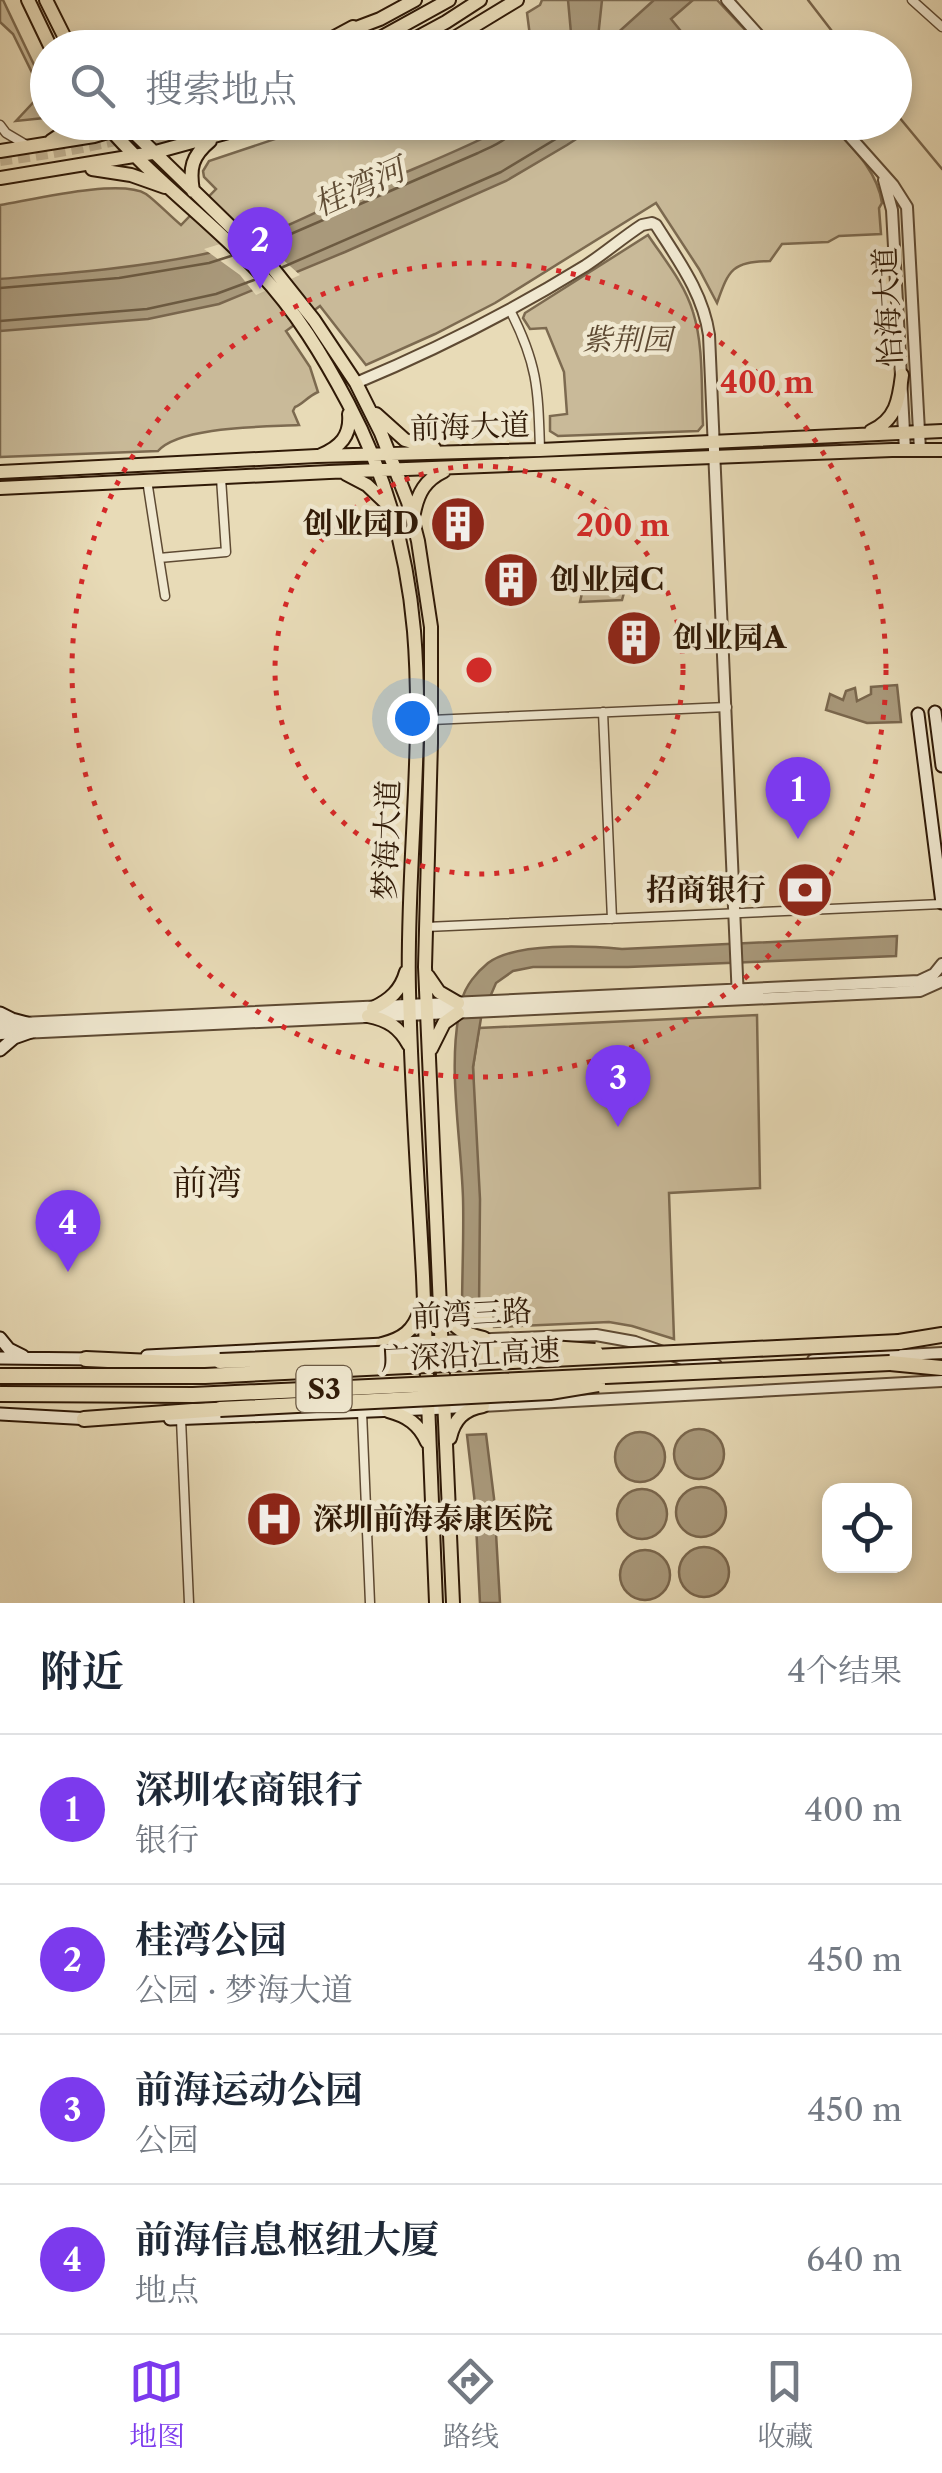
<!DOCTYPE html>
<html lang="zh">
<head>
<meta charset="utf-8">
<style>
	body { margin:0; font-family:"Libre Caslon Text","Noto Serif SC",serif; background:#f6f6f7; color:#1f2937 }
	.controls { position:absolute; right:30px; bottom:30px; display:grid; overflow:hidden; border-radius:20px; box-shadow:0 5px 15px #0003 }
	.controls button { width:90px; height:90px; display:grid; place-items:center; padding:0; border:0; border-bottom:2px solid #e0e1e3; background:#fff; color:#1f2937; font:50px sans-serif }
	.you { position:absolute; left:412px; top:718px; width:35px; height:35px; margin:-25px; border:8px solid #fff; border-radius:50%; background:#1a73e8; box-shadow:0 0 0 15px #1a73e833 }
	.badge { display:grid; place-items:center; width:65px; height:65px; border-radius:50%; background:#7c3aed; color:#fff; font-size:32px; font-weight:700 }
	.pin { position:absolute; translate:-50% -82px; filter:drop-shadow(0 2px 5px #0008) }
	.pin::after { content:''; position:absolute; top:52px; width:35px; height:30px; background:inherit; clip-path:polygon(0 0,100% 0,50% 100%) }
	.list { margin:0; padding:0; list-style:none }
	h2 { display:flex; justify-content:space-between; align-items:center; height:130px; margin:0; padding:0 40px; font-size:42px }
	h2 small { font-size:32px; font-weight:400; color:#747a83 }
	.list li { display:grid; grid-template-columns:65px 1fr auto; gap:30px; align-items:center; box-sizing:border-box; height:150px; padding:0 40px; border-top:2px solid #e0e1e3 }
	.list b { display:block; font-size:38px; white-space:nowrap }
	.list p { margin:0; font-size:32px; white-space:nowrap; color:#747a83 }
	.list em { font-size:32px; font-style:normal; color:#747a83 }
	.icon { flex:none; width:55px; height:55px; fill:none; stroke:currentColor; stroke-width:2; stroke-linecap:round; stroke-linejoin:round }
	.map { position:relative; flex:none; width:942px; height:1603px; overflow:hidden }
	.search { position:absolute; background:#fff; box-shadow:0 5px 15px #0003; left:30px; right:30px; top:30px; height:110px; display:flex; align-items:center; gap:25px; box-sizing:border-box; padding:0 35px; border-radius:55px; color:#747a83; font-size:38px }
	.sheet { height:730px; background:#fff }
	nav { display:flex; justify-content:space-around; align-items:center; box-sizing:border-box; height:140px; border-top:2px solid #e0e1e3; background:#fff; font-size:28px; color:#747a83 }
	nav a { display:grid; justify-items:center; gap:5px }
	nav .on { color:#7c3aed }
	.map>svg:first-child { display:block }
	.green { fill:#c9ba99; stroke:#7c6a50; stroke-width:2.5 }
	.water { fill:#a9997b; stroke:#79664d; stroke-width:2.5 }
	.pier { fill:#e8dbb7 }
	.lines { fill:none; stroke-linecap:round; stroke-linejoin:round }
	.shore { stroke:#6c5a41; stroke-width:2.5 }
	.stream { stroke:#79664d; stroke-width:2.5 }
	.trunk-tunnel { stroke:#c3b494; stroke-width:12; stroke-dasharray:12 6; stroke-linecap:butt }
	.minor-casing { stroke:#5e4a33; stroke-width:11 }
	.tertiary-casing { stroke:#5e4a33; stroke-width:14 }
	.secondary-casing { stroke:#301a07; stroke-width:15 }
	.primary-casing { stroke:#301a07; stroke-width:16 }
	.trunk-casing { stroke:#301a07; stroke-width:16 }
	.motorway-casing { stroke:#301a07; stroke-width:18 }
	.minor { stroke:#f0e8d0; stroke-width:8 }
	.tertiary { stroke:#f0e8d0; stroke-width:10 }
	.secondary { stroke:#f0e8d0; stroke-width:11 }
	.primary { stroke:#e8dbb7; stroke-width:12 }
	.trunk { stroke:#e8dbb7; stroke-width:12 }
	.motorway { stroke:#e8dbb7; stroke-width:14 }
	.motorway-bridge-casing { stroke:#301a07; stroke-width:18; stroke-linecap:butt }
	.motorway-bridge { stroke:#e8dbb7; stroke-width:14 }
	.ring { fill:none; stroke:#d62828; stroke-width:5; stroke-dasharray:5 10 }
	.labels { text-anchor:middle; stroke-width:9; stroke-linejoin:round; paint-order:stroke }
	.shield { fill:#f0e8d0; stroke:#6a5843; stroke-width:2.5 }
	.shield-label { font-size:28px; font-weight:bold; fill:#301a07 }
	.street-label { font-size:30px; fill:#301a07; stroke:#f0e8d0 }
	.park-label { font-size:30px; font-style:italic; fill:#5e4a33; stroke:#f0e8d0 }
	.poi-label { font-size:30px; font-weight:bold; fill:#301a07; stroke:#f0e8d0; text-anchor:start }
	.water-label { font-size:32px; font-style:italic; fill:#604d35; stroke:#f0e8d0 }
	.quarter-label { font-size:35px; fill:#301a07; stroke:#f0e8d0 }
	.centre { fill:#d62828; stroke:#f0e8d0; stroke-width:5 }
	.ring-label { font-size:30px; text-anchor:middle; font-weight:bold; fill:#d62828; stroke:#f0e8d0; stroke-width:9; stroke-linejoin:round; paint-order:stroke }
</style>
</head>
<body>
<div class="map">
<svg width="942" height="1603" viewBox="0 0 942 1603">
	<rect width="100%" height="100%" fill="#e8dbb7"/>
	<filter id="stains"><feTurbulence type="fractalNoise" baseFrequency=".002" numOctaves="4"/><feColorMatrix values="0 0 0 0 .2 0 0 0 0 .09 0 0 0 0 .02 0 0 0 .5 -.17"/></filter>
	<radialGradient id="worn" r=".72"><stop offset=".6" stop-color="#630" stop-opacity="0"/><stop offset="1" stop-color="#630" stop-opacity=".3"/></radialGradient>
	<path class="green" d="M0,0h3l44,92v23l-3,3 -28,3 26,-28 -29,-59 -13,-12z
		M542,0h175l44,47 -249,1 18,-12 -3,-23 13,-8z
		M326,122l503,1c22,24 48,46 53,80l-3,5 2,26 -42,2 -11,6 -46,2 -12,17c-38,1 -41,8 -53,42l-18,-34 -43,-66 -161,100 -60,31 -69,31 -46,-59 -34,25 24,36 8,25c-11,5 -15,12 -23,15l-2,4 6,14c-33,2 -119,1 -141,26l-158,6v-252c31,-5 121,-27 146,-11 11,8 24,22 35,31l35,-36 -12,-12 -1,-6 6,-10z
		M197,123l8,8 -44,12 -7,-7 -2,-6 21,-7z
		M648,235c16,24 37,49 45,77 11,35 8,76 10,113l-5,6 -140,5 -8,-5v-15l17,-2 -3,-42 -18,-44 -16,1 -7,-11 2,-5z
		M588,566l41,8 -7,26 -42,2z
		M757,1015l3,173 -91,5 5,146 -42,-13 -23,-4 -115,5 -1,-14 -14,-1 -6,-245 6,-39z"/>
	<path class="water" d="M568,0h34l-5,47h-27l1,-14z
		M654,0h39l-22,19 22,27 -91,1z
		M513,123h88l-34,22 -61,36 -161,71 -126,52 -71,15 -148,12v-52c69,-6 137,-11 204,-25 58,-12 110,-42 163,-65 49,-22 99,-40 146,-66z
		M897,685l4,37 -34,1 -41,-13 4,-16 13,6 3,-9 9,-3 2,13 14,-7v-7z
		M897,936l-1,20 -268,11h-95l-20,4 -17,12 -15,35 -8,49 7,132 -1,113h-17c0,-38 2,-76 1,-114 -2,-63 -17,-137 -1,-198 3,-14 15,-28 26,-37 28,-21 100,-17 134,-14z
		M674 1454a25 25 0 1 1 50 0a25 25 0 1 1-50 0Z
		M615 1457a25 25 0 1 1 50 0a25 25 0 1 1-50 0Z
		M486,1434l8,64 6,105h-20l-5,-99 -8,-69z
		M676 1512a25 25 0 1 1 50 0a25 25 0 1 1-50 0Z
		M617 1514a25 25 0 1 1 50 0a25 25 0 1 1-50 0Z
		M679 1572a25 25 0 1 1 50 0a25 25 0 1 1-50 0Z
		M620 1575a25 25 0 1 1 50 0a25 25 0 1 1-50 0Z"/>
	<path class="pier" d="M259,232l11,16 30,27 -44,20 -16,-20 -36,-26z"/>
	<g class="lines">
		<path class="shore" d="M263,246l215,-93c14,-7 36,-14 37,-31
			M283,267l218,-95 83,-50
			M0,288l119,-10 90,-15 22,-7
			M0,321l147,-12 69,-15 38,-14"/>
		<path class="stream" d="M808,0l37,48
			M894,111l48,58"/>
		<path class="trunk-tunnel" d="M121,152l101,-30
			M0,160c61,-8 122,-19 181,-38"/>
		<g class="minor-casing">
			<path id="minor" d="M912,0l30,27
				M0,125l6,8 22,13
				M510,310c28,55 28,79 30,139
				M147,480l12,78 67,-6 -5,-74
				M159,558l6,38
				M603,712l9,207
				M431,720l296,-13
				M426,927l516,-23
				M362,1412l8,191
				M181,1419l8,184"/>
		</g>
		<g class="tertiary-casing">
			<path id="tertiary" d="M727,0l43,48
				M837,122l56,63 14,22 13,243
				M884,180l8,30 13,240
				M356,383c79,-33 156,-72 229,-117 20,-13 37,-28 57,-41l10,-2 4,2c22,35 47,68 53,110l29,664
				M0,1024l919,-43 15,-7 8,-10
				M0,1034l920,-43 22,-10
				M443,1341l153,-6 39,7 59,21 22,2
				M813,1360l129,-7
				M445,1408l497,-27"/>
		</g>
		<g class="secondary-casing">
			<path id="secondary" d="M935,712l7,54
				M918,714l24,189
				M0,1013l12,6 15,4
				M0,1050l14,-12 17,-6
				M0,1338l9,11 14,7
				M147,1356l296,-15
				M0,1358l94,1
				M0,1414l91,5
				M170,1419l275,-11"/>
		</g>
		<g class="primary-casing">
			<path id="primary" d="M28,0l23,48
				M46,0l24,48
				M314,48l39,-21
				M438,48l79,-48
				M104,122c46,55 106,98 155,150 37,39 64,84 89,131 37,70 59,149 66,228 10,119 -8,240 -5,359 2,95 9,191 14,286 5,109 9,218 13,327
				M123,122l148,144 43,54 42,63 25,50 27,69 10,39 13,86v116l-6,224 28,636
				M51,141l9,-6 11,-13
				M0,151l94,-15 48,-14
				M92,169l39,6 34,12
				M0,178l152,-25 113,-31
				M193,191c-4,-23 -1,-35 17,-50
				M376,414l29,26 29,8
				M871,431c25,-11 28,-31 31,-56
				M321,455c19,-8 30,-19 28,-41
				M0,472l317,-16 223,-6 402,-19
				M346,474l21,11 19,18
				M0,488l329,-16 563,-22h50
				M414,513c4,-20 11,-33 30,-42
				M428,976l11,16 19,11
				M373,1008c17,-8 28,-18 33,-36
				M368,1016c20,4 31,11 41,29
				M431,1049l13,-26 14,-10
				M444,1310c8,19 21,24 40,28
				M382,1344c20,-5 32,-13 38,-34
				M388,1411c19,5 31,13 39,31
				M450,1438c4,-18 14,-29 33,-32"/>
		</g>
		<g class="trunk-casing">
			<path id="trunk" d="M343,33l37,-14 35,-19
				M362,48l87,-48
				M398,48l48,-26 34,-22"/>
		</g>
		<g class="motorway-casing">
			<path id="motorway" d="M899,1342l43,-7
				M86,1359l88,4 46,-2
				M890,1363l52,5
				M84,1419l136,-10"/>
		</g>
		<use href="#minor" class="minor"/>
		<use href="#tertiary" class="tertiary"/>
		<use href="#secondary" class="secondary"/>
		<use href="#primary" class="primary"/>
		<use href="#trunk" class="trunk"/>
		<use href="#motorway" class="motorway"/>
		<g class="motorway-bridge-casing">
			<path id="motorway-bridge" d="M220,1361l315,-14 60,4
				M0,1376h205l694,-34
				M0,1394l193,1 697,-32
				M220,1409l330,-17 48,-8"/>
		</g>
		<use href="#motorway-bridge" class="motorway-bridge"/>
	</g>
	<g class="ring">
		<circle cx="479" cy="670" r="204"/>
		<circle cx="479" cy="670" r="407"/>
	</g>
	<defs>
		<g id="building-disc" transform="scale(2.875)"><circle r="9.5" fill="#8f2418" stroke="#f0e8d0"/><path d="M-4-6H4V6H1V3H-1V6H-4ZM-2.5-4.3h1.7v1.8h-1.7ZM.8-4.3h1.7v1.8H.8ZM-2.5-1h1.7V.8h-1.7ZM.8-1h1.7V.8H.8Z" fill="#fff"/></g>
		<g id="bank-disc" transform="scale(2.875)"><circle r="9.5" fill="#8f2418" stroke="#f0e8d0"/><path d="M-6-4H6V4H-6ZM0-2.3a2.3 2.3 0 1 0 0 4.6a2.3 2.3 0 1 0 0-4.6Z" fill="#fff"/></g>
		<g id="hospital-disc" transform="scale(2.875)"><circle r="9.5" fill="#8f2418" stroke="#f0e8d0"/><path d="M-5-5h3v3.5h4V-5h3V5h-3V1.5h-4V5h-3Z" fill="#fff"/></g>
	</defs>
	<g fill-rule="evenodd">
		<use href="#building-disc" x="458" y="524"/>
		<use href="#building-disc" x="511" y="580"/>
		<use href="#building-disc" x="634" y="638"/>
		<use href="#bank-disc" x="805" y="890"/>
		<use href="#hospital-disc" x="274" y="1519"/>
	</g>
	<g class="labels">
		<rect class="shield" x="296.5" y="1366" width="55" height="46" rx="8"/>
		<g class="shield-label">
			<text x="324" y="1399">S3</text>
		</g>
		<g class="street-label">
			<text transform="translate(888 307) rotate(-93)" y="10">怡海大道</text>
			<text transform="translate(470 427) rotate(-2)" y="10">前海大道</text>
			<text transform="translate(387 840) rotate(-88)" y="10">梦海大道</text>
			<text transform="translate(472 1314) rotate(-3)" y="10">前湾三路</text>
			<text transform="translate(470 1355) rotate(-3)" y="10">广深沿江高速</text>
		</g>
		<g class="park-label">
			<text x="627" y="350">紫荆园</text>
		</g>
		<g class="poi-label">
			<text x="419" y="534" text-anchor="end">创业园D</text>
			<text x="550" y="590">创业园C</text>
			<text x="673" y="648">创业园A</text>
			<text x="766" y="900" text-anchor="end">招商银行</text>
			<text x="313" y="1529">深圳前海泰康医院</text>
		</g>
		<g class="water-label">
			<text transform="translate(359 187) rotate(-24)" y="11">桂湾河</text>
		</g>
		<g class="quarter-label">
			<text x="207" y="1195">前湾</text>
		</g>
	</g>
	<circle cx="479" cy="670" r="15" class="centre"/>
	<g class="ring-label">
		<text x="767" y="393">400 m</text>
		<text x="623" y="536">200 m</text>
	</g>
	<rect width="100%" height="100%" filter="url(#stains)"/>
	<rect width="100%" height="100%" fill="url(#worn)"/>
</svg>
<div class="controls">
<button><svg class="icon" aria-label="locate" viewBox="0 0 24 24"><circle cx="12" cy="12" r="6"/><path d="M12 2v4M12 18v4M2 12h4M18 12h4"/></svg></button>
</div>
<div class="you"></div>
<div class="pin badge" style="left:798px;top:839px">1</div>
<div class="pin badge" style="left:260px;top:289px">2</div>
<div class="pin badge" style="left:618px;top:1127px">3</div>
<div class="pin badge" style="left:68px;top:1272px">4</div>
<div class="search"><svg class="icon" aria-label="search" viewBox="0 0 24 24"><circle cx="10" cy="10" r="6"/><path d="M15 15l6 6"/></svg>搜索地点</div>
</div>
<section class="sheet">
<h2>附近<small>4个结果</small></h2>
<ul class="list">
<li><span class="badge">1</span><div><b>深圳农商银行</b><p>银行</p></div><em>400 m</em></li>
<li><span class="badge">2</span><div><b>桂湾公园</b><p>公园 · 梦海大道</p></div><em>450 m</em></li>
<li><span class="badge">3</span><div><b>前海运动公园</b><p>公园</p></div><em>450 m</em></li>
<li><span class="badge">4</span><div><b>前海信息枢纽大厦</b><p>地点</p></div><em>640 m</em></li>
</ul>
</section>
<nav>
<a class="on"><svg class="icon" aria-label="map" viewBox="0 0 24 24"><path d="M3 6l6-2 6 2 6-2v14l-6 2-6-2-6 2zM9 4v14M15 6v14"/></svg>地图</a>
<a><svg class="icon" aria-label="directions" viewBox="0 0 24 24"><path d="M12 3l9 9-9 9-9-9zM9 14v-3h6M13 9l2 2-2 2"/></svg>路线</a>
<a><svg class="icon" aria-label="saved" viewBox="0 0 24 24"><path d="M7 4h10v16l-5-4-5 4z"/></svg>收藏</a>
</nav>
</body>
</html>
